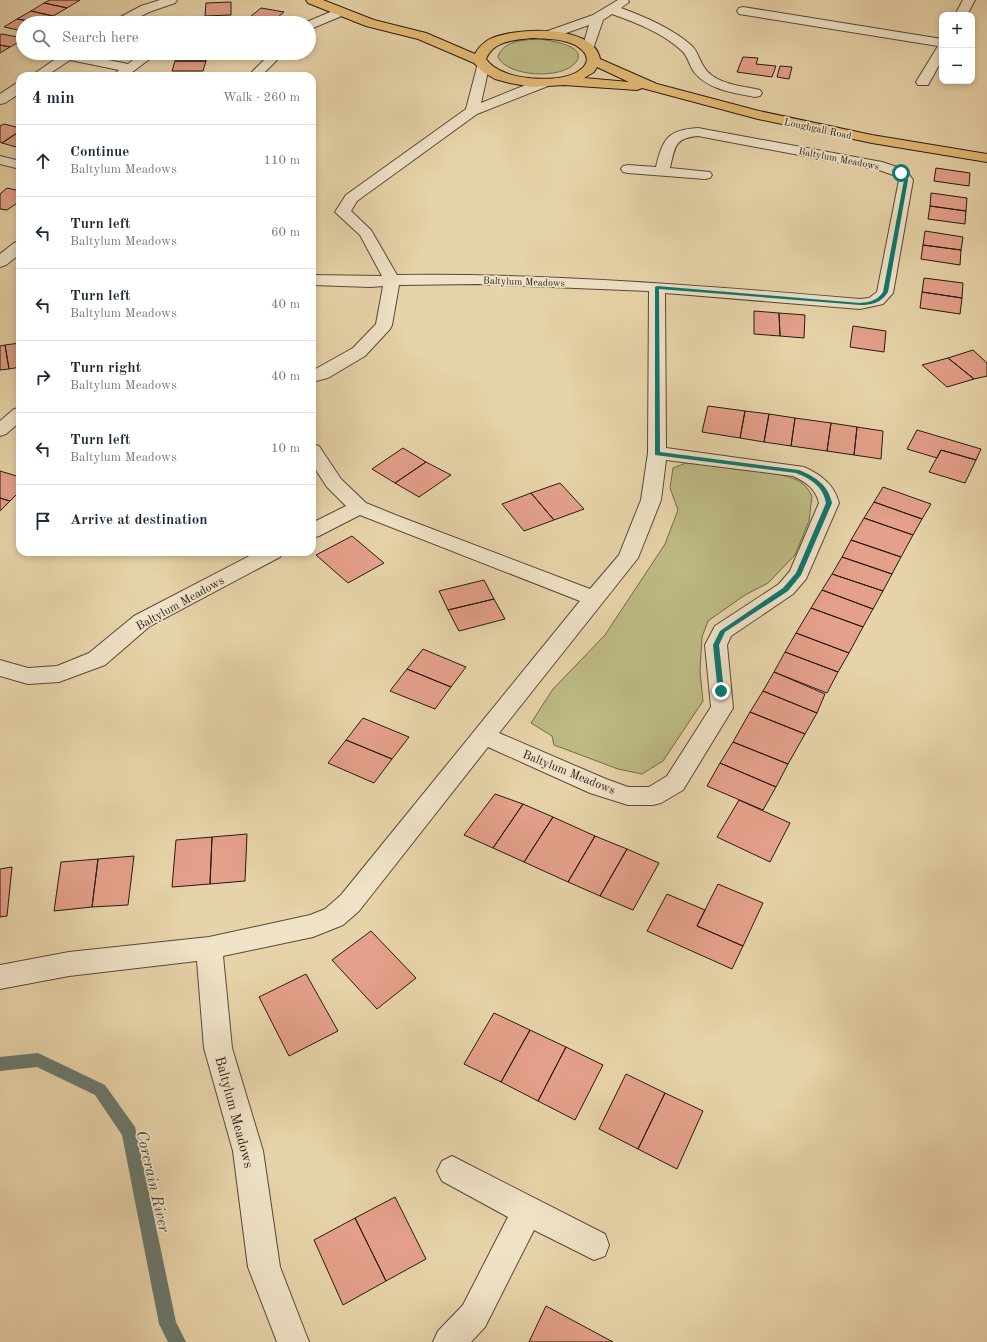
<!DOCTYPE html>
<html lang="en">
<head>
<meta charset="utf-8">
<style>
	body { margin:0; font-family:"Old Standard TT",serif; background:#f2f2f3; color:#1f2937 }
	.controls { position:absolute; right:12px; top:12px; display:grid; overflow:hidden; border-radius:8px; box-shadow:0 2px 6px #0003 }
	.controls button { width:36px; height:36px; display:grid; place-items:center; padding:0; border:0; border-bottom:1px solid #e0e1e3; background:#fff; color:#1f2937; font:20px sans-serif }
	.stop { position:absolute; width:12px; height:12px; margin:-9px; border:3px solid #0f766e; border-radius:50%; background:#fff }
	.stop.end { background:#0f766e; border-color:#fff; box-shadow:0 1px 4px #0008 }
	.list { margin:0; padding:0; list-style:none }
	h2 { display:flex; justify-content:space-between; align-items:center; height:52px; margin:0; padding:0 16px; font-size:17px }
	h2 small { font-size:13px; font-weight:400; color:#747a83 }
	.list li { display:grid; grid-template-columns:26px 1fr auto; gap:12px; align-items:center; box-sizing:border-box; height:72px; padding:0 16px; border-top:1px solid #e0e1e3 }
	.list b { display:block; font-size:15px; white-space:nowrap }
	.list p { margin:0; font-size:13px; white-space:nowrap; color:#747a83 }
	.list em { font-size:13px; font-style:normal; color:#747a83 }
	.icon { flex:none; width:22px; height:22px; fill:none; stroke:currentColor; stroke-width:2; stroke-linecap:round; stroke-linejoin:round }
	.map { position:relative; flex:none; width:987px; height:1342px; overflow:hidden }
	.search { position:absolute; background:#fff; box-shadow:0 2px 6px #0003; left:16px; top:16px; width:300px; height:44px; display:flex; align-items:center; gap:10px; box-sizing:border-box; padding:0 14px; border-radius:22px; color:#747a83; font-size:15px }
	.panel { position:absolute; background:#fff; box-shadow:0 2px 6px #0003; left:16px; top:72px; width:300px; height:484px; border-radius:12px }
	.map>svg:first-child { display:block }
	.green { fill:#bdba83; stroke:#726a4a }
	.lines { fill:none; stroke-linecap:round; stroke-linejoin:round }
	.stream { fill:#6b786d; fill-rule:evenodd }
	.building { fill:#e4a08a; stroke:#281912 }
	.minor-casing { stroke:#584838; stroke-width:2 }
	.major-casing { stroke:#281912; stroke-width:2 }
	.minor { fill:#efe2c7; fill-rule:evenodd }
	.major { fill:#e4ba74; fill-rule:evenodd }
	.route { fill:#0f766e }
	.labels { text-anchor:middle; stroke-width:3.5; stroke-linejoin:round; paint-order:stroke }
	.far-street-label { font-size:10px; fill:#281912; stroke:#efe2c7 }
	.street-label { font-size:12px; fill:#281912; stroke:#efe2c7 }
	.near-street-label { font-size:14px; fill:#281912; stroke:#efe2c7 }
	.near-water-label { font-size:16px; font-style:italic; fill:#494840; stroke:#efe2c7 }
</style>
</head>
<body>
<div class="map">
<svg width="987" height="1342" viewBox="0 0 987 1342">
	<rect width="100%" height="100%" fill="#e7d3a9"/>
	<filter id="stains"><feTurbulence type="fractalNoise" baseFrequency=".005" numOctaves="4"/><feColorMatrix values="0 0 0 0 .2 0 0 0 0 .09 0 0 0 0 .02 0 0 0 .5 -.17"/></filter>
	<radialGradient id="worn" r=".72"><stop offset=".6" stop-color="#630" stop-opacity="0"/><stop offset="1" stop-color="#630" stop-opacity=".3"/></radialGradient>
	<path class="green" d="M538,39c8,1 51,6 38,23 -13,18 -69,15 -78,-5 4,-16 26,-17 40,-18z
		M686,463c22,2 103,7 117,21 4,3 7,8 9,12l-3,25 -14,34 -27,28 -23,12 -37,26 -6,16 -2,34 3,30 -40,60 -21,13 -24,-5 -64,-24 -2,-9 -21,-13 22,-34 52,-54 60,-91 13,-34 -8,-22 3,-20z"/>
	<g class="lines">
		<path class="stream" d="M38,1053l67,32 30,42 41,195 10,20h-18l-9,-18 -37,-189 -27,-40 -58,-28 -37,4v-14z"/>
	</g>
	<path class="building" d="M50,0h30l-13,8 -23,-5z
		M231,2v13l-26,1 1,-13z
		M44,3l23,5 -14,8 -22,-5z
		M261,8l23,4 -13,11 -26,-2z
		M31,11l22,5 -12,7 -24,-4z
		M17,19l21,4h-15v8l-19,-4z
		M2,34l21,4v2l-13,7 -10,-2v-10z
		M0,45l10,2 -10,6z
		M178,53h31l-3,8h-31z
		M743,57l15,1 -2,6 20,2 -4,11 -35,-5z
		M175,61h31l-3,10h-31z
		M780,66l12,1 -3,12 -12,-2z
		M4,124l16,4v3l-18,12 -2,-1v-16z
		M20,131v17l-18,-5z
		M936,168l34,5 -1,13 -35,-5z
		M7,188l13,3v10l-13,9 -7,-1v-15z
		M931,193l36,5 -1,13 -36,-5z
		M930,206l36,5 -1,13 -37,-5z
		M925,231l38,6 -2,13 -38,-5z
		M923,245l38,5 -1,15 -39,-6z
		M924,278l39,5 -1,15 -40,-6z
		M922,292l40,6 -2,16 -40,-6z
		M754,311l25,2 1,23 -26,-2z
		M779,313l26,2 -1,23 -24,-2z
		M853,326l33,5 -2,21 -34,-5z
		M20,343v24l-11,2 -4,-24z
		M5,345l4,24 -9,1v-24z
		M973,350l14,13v13l-13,3 -26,-21z
		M948,358l26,21 -27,8 -25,-22z
		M708,406l37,5 -5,27 -38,-6z
		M745,411l24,3 -5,28 -24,-4z
		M769,414l26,4 -4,28 -27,-4z
		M795,418l36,5 -4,28 -36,-5z
		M831,423l26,4 -3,28 -27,-4z
		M857,427l26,4 -2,28 -27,-4z
		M917,430l64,19 -5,11 -35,-10 -4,8 -30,-9z
		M403,448l23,14 -31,21 -23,-14z
		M941,450l35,10 -11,23 -36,-11z
		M426,462l25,13 -32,22 -24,-14z
		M0,471l20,6v14l-10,10 -10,-3z
		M560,483l24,26 -30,11 -23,-27z
		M883,487l48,17 -9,15 -48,-17z
		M531,493l23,27 -30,11 -22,-27z
		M0,498l10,3 -10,10z
		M874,502l48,17 -9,16 -49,-17z
		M864,518l49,17 -12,22 -50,-17z
		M352,536l32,27 -36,20 -32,-28z
		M851,540l50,17 -9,17 -50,-17z
		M842,557l50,17 -9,17 -51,-17z
		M832,574l51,17 -10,18 -51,-19z
		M484,580l10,19 -46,11 -9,-19z
		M822,590l51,19 -10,18 -52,-19z
		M494,599l11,20 -46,12 -11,-21z
		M811,608l52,19 -14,26 -53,-20z
		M796,633l53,20 -11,19 -53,-20z
		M423,649l43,18 -15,20 -44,-18z
		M785,652l53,20 -11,21 -53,-21z
		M407,669l44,18 -16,22 -45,-18z
		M774,672l51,22 -8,19 -54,-22z
		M763,691l54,22 -12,21 -55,-22z
		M750,712l55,22 -17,30 -55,-22z
		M363,718l46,19 -17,22 -46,-19z
		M346,740l46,19 -18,24 -46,-20z
		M733,742l55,22 -12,23 -56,-24z
		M720,763l56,24 -13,23 -56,-24z
		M495,794l28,10 -30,44 -29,-13z
		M739,800l51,23 -20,39 -53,-25z
		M523,804l30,13 -29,45 -31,-14z
		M553,817l42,19 -27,46 -44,-20z
		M247,834l-2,47 -35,3 2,-47z
		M595,836l32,13 -27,47 -32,-14z
		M212,837l-2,47 -38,3 4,-47z
		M627,849l32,14 -26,47 -33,-14z
		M134,856l-6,49 -36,2 6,-48z
		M98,859l-6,48 -38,4 7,-49z
		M12,867l-5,49 -7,1v-48z
		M718,884l45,19 -20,43 -46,-20z
		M667,894l38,16 -8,16 46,20 -11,23 -85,-38z
		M371,931l45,47 -39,31 -45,-49z
		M306,974l32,57 -49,25 -30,-59z
		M494,1013l36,17 -29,52 -37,-18z
		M530,1030l36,17 -28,54 -37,-19z
		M566,1047l37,18 -28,55 -37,-19z
		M626,1074l39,19 -27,56 -39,-20z
		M665,1093l38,18 -26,58 -39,-20z
		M395,1197l31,62 -40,22 -31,-63z
		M355,1218l31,63 -43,24 -29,-65z
		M546,1306l67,36h-84z"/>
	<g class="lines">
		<g class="minor-casing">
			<path id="minor" d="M160,0h17l-2,3 -26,9 -21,11h-15l2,-3 26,-14z
				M618,0h10l1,2 -8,6c24,9 51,20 71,38 6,6 7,14 12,21 10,17 38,19 56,23l2,3 -2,3 -5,1c-20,-4 -47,-7 -61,-25 -5,-7 -6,-16 -12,-21 -19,-18 -45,-28 -70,-37l-9,6 -11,32h-8l-2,-3 7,-24 -40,14 -4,-1 -2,-3 2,-3 48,-17z
				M963,0h12l-8,15h-12z
				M743,7l199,32v21l-14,25h-10l-2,-3 22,-36 -199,-32 -2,-3 2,-3z
				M340,8l4,1 2,3 -2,3 -31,13 -4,1v-6h-5z
				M64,53h15l-1,1 50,10c7,-5 13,-11 21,-9l2,3 -24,18h-15l7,-6 -49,-10 -24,16h-15z
				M271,53h13l-23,23h-13z
				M483,63l5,1 1,3 -8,36 57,-23h10l2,3 -2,3 -71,28 -120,87 -6,10 20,19 26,45c155,-2 309,11 463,24l9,-1 8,-6 22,-112 -3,-4 -17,-6 -181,-34c-24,2 -23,11 -28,32l40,4 2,3 -2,3 -5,1 -77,-6 -5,-1 -2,-3 2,-3 5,-1 28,2c7,-28 11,-37 42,-39l184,34 24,8 7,10 -20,113 -10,11 -23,5 -195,-16 1,155 138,19c17,8 30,17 35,36l-33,76 -13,15 -62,42 -4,9 6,63 -50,82 -22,13 -8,2h-25l-38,-12 -102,-46 -129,164 -16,14 -30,12 -90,19 9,92 31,103 17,116 29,75h-32l-29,-75 -15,-116 -29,-103 -7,-87 -128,15 -69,13v-24l69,-13 140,-15 101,-22 15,-6 16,-14 239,-294 -220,-86 -41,21 -7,2v-15l34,-17 -19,-19 -15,-23v-20l7,2 22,33 25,24 32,13 192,73 29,-34 22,-55 7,-47 1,-162 -172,-7 -78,1 -7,40 -2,4 -25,27 -37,22 -16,4v-11l41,-23 23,-24 7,-38 -12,1 -59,-2v-10l70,1 -22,-41 -25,-23 11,-17 120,-86 11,-42 1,-3zM666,460l127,16c13,6 23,13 26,27l-29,68 -11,13 -64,42 -10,19 6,62 -44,69 -18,11h-21l-22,-8 -107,-46 139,-175 23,-58z
				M20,83v10l-15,10 -5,1v-10l15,-10z
				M0,156l20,5v8l-20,-5z
				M20,241v13l-14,11 -6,2v-13l14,-11z
				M20,408v14l-14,12 -6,2v-15l14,-12z
				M257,552h26l-3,5 -130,69 -45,39 -46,17 -31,2 -28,-8v-16l28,8 29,-2 32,-13 45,-37z
				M452,1156l153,78 4,11 -4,11 -11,4 -60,-30 -49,97 -14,15h-38l5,-11 25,-26 45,-88 -66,-36 -5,-10 5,-10z"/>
		</g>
		<g class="major-casing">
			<path id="major" d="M306,0h17l51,20 52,13 49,21c3,-6 7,-10 13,-14 23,-13 106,-17 112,19l57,25 102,27 113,24 115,19v8l-115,-19 -114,-24 -116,-31 -5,2 -73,-5 -32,2 -22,-4 -15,-4 -12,-7 -9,-9 -56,-24 -52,-13 -58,-23zM531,38c17,1 40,0 52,13 4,4 5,10 2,14 -13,19 -61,15 -79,8 -8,-3 -15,-7 -20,-14 7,-18 28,-19 45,-21zM597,67l32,15 -45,-4 10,-6z"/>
		</g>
		<use href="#minor" class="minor"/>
		<use href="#major" class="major"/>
	</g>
	<path class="route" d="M900,172h3l5,8 -20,112c-7,11 -16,13 -28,13l-201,-16 1,163 139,18c17,7 29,15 33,33l-31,72 -13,16 -63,41 -6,13 5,46 -3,3 -3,-1 -5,-48 7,-14 63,-43 13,-15 30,-70c-3,-17 -15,-24 -30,-30l-141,-18v-168l2,-1 203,17c9,-1 17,-2 23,-11l21,-112z"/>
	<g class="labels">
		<g class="far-street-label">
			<text transform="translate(818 128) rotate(12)" y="4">Loughgall Road</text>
			<text transform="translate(839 158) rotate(11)" y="4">Baltylum Meadows</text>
			<text transform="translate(524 281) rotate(2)" y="4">Baltylum Meadows</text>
		</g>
		<g class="street-label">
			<text transform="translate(180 603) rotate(-29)" y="4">Baltylum Meadows</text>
			<text transform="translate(569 772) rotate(22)" y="4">Baltylum Meadows</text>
		</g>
		<g class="near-street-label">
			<text transform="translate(235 1112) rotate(75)" y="5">Baltylum Meadows</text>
		</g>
		<g class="near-water-label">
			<text transform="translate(154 1181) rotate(77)" y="6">Corcrain River</text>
		</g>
	</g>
	<rect width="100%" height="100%" filter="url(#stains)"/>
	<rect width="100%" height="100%" fill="url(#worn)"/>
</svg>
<div class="controls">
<button>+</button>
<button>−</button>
</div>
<div class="stop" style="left:901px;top:173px"></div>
<div class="stop end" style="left:721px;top:691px"></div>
<div class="search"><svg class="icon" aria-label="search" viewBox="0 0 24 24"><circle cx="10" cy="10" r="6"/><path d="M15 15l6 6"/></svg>Search here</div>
<section class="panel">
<h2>4 min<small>Walk · 260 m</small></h2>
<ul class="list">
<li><svg class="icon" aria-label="ahead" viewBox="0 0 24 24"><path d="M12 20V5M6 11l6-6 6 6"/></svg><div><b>Continue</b><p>Baltylum Meadows</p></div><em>110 m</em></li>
<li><svg class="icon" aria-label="left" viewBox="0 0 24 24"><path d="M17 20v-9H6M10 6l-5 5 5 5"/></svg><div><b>Turn left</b><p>Baltylum Meadows</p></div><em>60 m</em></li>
<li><svg class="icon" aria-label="left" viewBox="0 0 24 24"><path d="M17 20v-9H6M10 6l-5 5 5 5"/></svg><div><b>Turn left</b><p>Baltylum Meadows</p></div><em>40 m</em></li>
<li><svg class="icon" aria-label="right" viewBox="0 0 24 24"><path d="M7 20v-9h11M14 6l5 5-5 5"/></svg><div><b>Turn right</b><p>Baltylum Meadows</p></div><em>40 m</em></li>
<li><svg class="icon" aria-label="left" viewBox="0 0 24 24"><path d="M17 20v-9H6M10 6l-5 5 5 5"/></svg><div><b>Turn left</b><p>Baltylum Meadows</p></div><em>10 m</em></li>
<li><svg class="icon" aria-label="arrive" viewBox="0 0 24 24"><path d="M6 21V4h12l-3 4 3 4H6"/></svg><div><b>Arrive at destination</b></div></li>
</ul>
</section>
</div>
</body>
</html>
